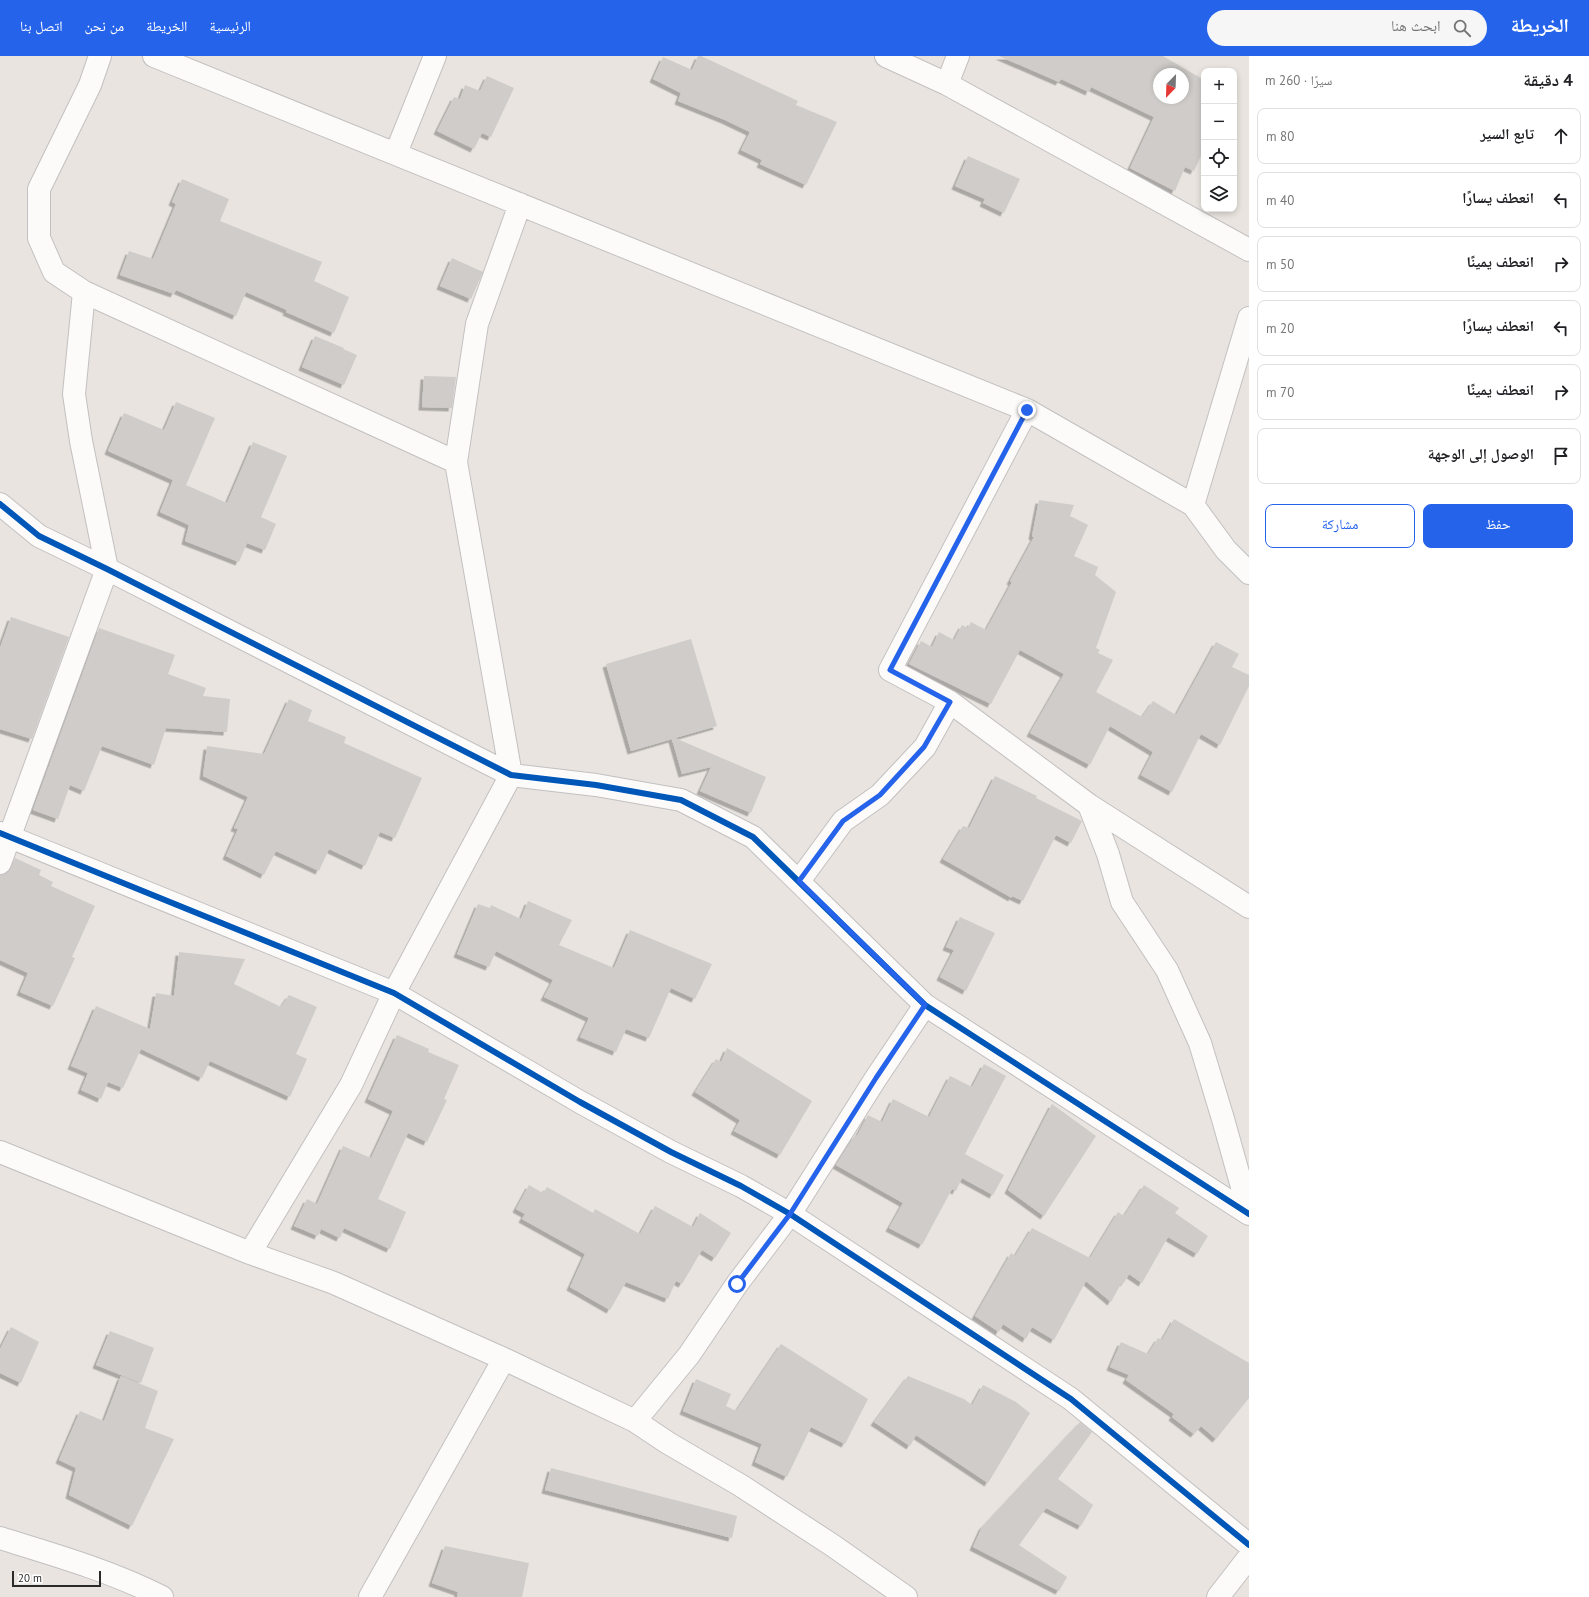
<!DOCTYPE html>
<html lang="ar">
<head>
<meta charset="utf-8">
<style>
	body { margin:0; font-family:"PT Sans","Noto Naskh Arabic",sans-serif; background:#f6f6f6; color:#202124; direction:rtl }
	.controls { position:absolute; right:12px; top:12px; display:grid; overflow:hidden; border-radius:8px; box-shadow:0 2px 6px #0003 }
	.controls button { width:36px; height:36px; display:grid; place-items:center; padding:0; border:0; border-bottom:1px solid #e0e0e0; background:#fff; color:#202124; font:20px sans-serif }
	.compass { position:absolute; left:1153px; top:12px; width:36px; height:36px; border-radius:50%; background:#fff; box-shadow:0 2px 6px #0003; rotate:203deg }
	.scale { position:absolute; left:12px; bottom:10px; width:89px; box-sizing:border-box; padding-left:4px; border:2px solid #2a2a2a; border-top:0; font-size:11px; line-height:14px; white-space:nowrap; color:#2a2a2a; -webkit-text-stroke:3px #fff; paint-order:stroke }
	.stop { position:absolute; width:12px; height:12px; margin:-9px; border:3px solid #2563eb; border-radius:50%; background:#fff }
	.stop.end { background:#2563eb; border-color:#fff; box-shadow:0 1px 4px #0008 }
	.list { margin:0; padding:0; list-style:none }
	h2 { display:flex; justify-content:space-between; align-items:center; height:52px; margin:0; padding:0 16px; font-size:17px }
	h2 small { font-size:13px; font-weight:400; color:#757577 }
	.list li { display:grid; grid-template-columns:26px 1fr auto; gap:12px; align-items:center; box-sizing:border-box; height:56px; margin:0 8px 8px; padding:0 8px; border:1px solid #e0e0e0; border-radius:8px }
	.list b { display:block; font-size:15px; white-space:nowrap }
	.list em { font-size:13px; font-style:normal; color:#757577 }
	.actions { display:flex; gap:8px; padding:12px 16px }
	.actions a { flex:1; padding:9px 0; border:1px solid #2563eb; border-radius:8px; text-align:center; font-size:14px; color:#2563eb }
	.actions .main { background:#2563eb; color:#fff }
	.icon { flex:none; width:22px; height:22px; fill:none; stroke:currentColor; stroke-width:2; stroke-linecap:round; stroke-linejoin:round }
	.map { position:relative; flex:none; width:1249px; height:1541px; overflow:hidden; direction:ltr }
	header { display:flex; align-items:center; gap:24px; box-sizing:border-box; height:56px; padding:0 20px; background:#2563eb; color:#fff }
	header strong { font-size:19px }
	nav { display:flex; gap:22px; margin-inline-start:auto; font-size:14px }
	.search { width:280px; height:36px; background:#f6f6f6; display:flex; align-items:center; gap:10px; box-sizing:border-box; padding:0 14px; border-radius:22px; color:#757577; font-size:15px }
	main { display:flex }
	aside { flex:1; background:#fff }
	.map>svg:first-child { display:block }
	.building { fill:#cfccc9; fill-rule:evenodd; filter:url(#shadow) }
	.lines { fill:none; stroke-linecap:round; stroke-linejoin:round }
	.minor-casing { stroke:#c2c0c1; stroke-width:24 }
	.minor { stroke:#fcfbfa; stroke-width:22 }
	.cycleway-casing { stroke:#fff; stroke-width:8 }
	.cycleway { stroke:#0057b8; stroke-width:6 }
	.route { stroke:#2563eb; stroke-width:5 }
</style>
</head>
<body>
<header>
<strong>الخريطة</strong>
<div class="search"><svg class="icon" aria-label="search" viewBox="0 0 24 24"><circle cx="10" cy="10" r="6"/><path d="M15 15l6 6"/></svg>ابحث هنا</div>
<nav><a>الرئيسية</a><a>الخريطة</a><a>من نحن</a><a>اتصل بنا</a></nav>
</header>
<main>
<aside>
<h2>4 دقيقة<small>سيرًا · 260 m</small></h2>
<ul class="list">
<li><svg class="icon" aria-label="ahead" viewBox="0 0 24 24"><path d="M12 20V5M6 11l6-6 6 6"/></svg><div><b>تابع السير</b></div><em>80 m</em></li>
<li><svg class="icon" aria-label="left" viewBox="0 0 24 24"><path d="M17 20v-9H6M10 6l-5 5 5 5"/></svg><div><b>انعطف يسارًا</b></div><em>40 m</em></li>
<li><svg class="icon" aria-label="right" viewBox="0 0 24 24"><path d="M7 20v-9h11M14 6l5 5-5 5"/></svg><div><b>انعطف يمينًا</b></div><em>50 m</em></li>
<li><svg class="icon" aria-label="left" viewBox="0 0 24 24"><path d="M17 20v-9H6M10 6l-5 5 5 5"/></svg><div><b>انعطف يسارًا</b></div><em>20 m</em></li>
<li><svg class="icon" aria-label="right" viewBox="0 0 24 24"><path d="M7 20v-9h11M14 6l5 5-5 5"/></svg><div><b>انعطف يمينًا</b></div><em>70 m</em></li>
<li><svg class="icon" aria-label="arrive" viewBox="0 0 24 24"><path d="M6 21V4h12l-3 4 3 4H6"/></svg><div><b>الوصول إلى الوجهة</b></div></li>
</ul>
<div class="actions"><a class="main">حفظ</a><a>مشاركة</a></div>
</aside>
<div class="map">
<svg width="1249" height="1541" viewBox="0 0 1249 1541">
	<defs>
		<filter id="shadow"><feDropShadow dx="-3.5" dy="3.5" stdDeviation="0" flood-color="#0004"/></filter>
	</defs>
	<rect width="100%" height="100%" fill="#e9e4df"/>
	<path class="building" d="M698,0h3l97,45 -2,4 41,17 -31,63 -46,-21 2,-4 -21,-10 9,-18 -25,-12 -47,-19 3,-8 -28,-14 10,-22 29,13z
		M999,0h164l41,24v69l-10,22 -9,-4 -10,24 -45,-23 24,-51 -63,-30 -2,5 -28,-13 -2,3zM1159,18h24v24h-24z
		M487,20l27,12 -23,49 -9,-4 -8,16 -37,-18 17,-34 6,2 5,-14 15,6z
		M968,100l52,23 -16,34 -21,-10 2,-4 -30,-13z
		M182,123l47,20 -9,22 102,41 -8,19 35,16 -15,36 -48,-21 1,-2 -41,-18 -10,24 -60,-26 -2,4 -54,-19 9,-24 24,8 23,-55 -4,-2z
		M452,202l31,14 -12,27 -31,-13z
		M315,280l29,12 -1,1 14,6 -13,30 -42,-18z
		M424,320l32,1 -4,31 -30,-1z
		M176,346l39,16 -29,67 41,18 26,-61 34,14 -26,61 15,7 -11,26 -18,-7 -8,19 -54,-21 4,-16 -29,-13 13,-32 -65,-29 16,-38 40,17z
		M1039,444l35,5 -4,11 18,9 -14,31 24,11 -3,8 21,17 -20,56 4,2 -2,3 15,7 -17,32 46,25 11,-16 23,14 40,-73 23,12 -7,13 17,8v11l-29,59 -19,-11 -29,58 -31,-17 12,-23 -43,-26 -20,39 -60,-32 34,-59 -44,-24 -29,54 -82,-40 12,-23 11,6 7,-15 15,8 8,-15 6,3 3,-6 15,8 26,-48 -2,-1 24,-44 -2,-1z
		M11,561l58,20 -37,102 -32,-10v-81z
		M99,572l76,27 -7,19 38,14 -3,8 27,3 -3,33 -61,-4 -12,37 -52,-19 -18,45 -14,-6 -12,34 -25,-9z
		M691,583l26,87 -42,12 91,39 -15,36 -51,-22 11,-24 -29,7 -10,-35 -41,12 -25,-87z
		M289,643l23,11 -4,11 38,16 -2,6 78,35 -27,60 -15,-6 -15,34 -36,-17 -10,22 -43,-20 -12,24 -38,-19 12,-27 -4,-1 14,-31 -45,-21 4,-30 57,8z
		M995,720l42,20 -1,2 46,23 -11,22 -15,-8 -33,66 -11,-5v2l-69,-39 20,-33 6,2z
		M15,802l26,12 -2,5 14,7 -2,4 44,20 -23,51 3,1 -22,48 -33,-14 8,-19 -28,-13v-85l8,-3z
		M528,845l44,19 -13,25 55,23 16,-38 82,34 -17,35 -24,-11 -22,50 -23,-9 -10,23 -36,-15 9,-19 -45,-21 9,-17 -57,-29 -7,16 -32,-13 21,-50 12,4 1,-3 30,14z
		M960,861l35,16 -29,58 -26,-14 14,-27 -8,-3z
		M179,896l66,7 -11,25 47,23 8,-12 28,12 -21,47 11,5 -17,38 -80,-36 -8,17 -61,-29 -18,39 -15,-6 -7,17 -20,-9 7,-17 -17,-7 25,-60 54,23 6,-36 18,3z
		M397,979l32,14 -1,3 31,13 -15,34 3,1 -20,42 -19,-9 -30,66 28,13 -16,37 -46,-21 -4,10 -19,-9 -3,7 -24,-10 13,-27 10,5 26,-58 28,12 22,-47 -25,-12z
		M727,992l85,53 -32,54 -46,-24 6,-11 -45,-28 21,-33 5,3z
		M984,1008l22,12 -41,78 39,21 -11,20 -31,-17 -6,13 -4,-2 -30,56 -33,-17 14,-25 -67,-38 19,-30 2,1 11,-21 14,7 11,-23 36,18 21,-41 22,11z
		M1052,1048l44,32 -52,80 -36,-26z
		M529,1129l14,8 4,-6 46,26 2,-4 45,25 15,-28 38,21 7,-14 31,20 -16,25 -13,-8 -20,34 -6,-3 -8,18 -42,-17 -16,28 -40,-23 15,-33 -63,-35 3,-5 -9,-5z
		M1144,1129l35,23 -4,5 33,23 -11,18 -29,-17 -26,46 -13,-9 -5,9 -2,-1 -11,20 -25,-21 -32,59 -22,-13 -6,12 -23,-15 -4,8 -24,-16 36,-63 4,3 17,-28 58,30 28,-46 6,4z
		M1174,1263l75,44v35l-33,41 -15,-13 -7,8 -22,-17 2,-3 -48,-34 3,-5 -19,-8 11,-25 27,12 10,-16 4,2z
		M11,1271l28,15 -18,41 -21,-10v-24z
		M110,1275l44,17 -13,35 -45,-18z
		M781,1288l87,55 -23,45 -34,-17 -24,50 -32,-15 7,-18 -79,-33 13,-32 35,15 -5,12 10,5z
		M121,1320l37,15 -13,37 29,11 -42,87 -63,-31 7,-27 -17,-8 21,-49 24,10z
		M908,1320l56,23 8,6 11,-20 33,17 14,11 -42,70 -72,-48 -6,11 -36,-24z
		M1080,1366l12,10 -34,47 35,26 -12,21 -35,-18 -27,37 48,32 -8,14 -86,-44 9,-20z
		M551,1412l186,48 -5,22 -187,-48z
		M445,1490l84,17 -7,34h-65l1,-5 -26,-9z"/>
	<g class="lines">
		<g class="minor-casing">
			<path id="minor" d="M100,0l-10,29 -51,104v49l15,34 30,20 372,170
				M154,0l873,354 166,95 33,45 23,23
				M886,0l61,28 302,166
				M947,28l11,-28
				M396,97l39,-97
				M1027,354l-137,260 60,32 139,103 160,102
				M0,448l39,32 68,33 404,206 85,10 85,15 72,37 172,168 324,209
				M1193,449l56,-187
				M1089,749l19,49 14,48 45,68 33,73 23,76 26,93
				M0,777l394,160 186,109 91,50 70,34 49,28 281,185 178,146
				M0,807l107,-294 -26,-128 -7,-47 10,-102
				M799,825l44,-60 37,-26 45,-48 25,-45
				M0,1096l250,101 84,30 170,76 131,62 33,22 72,42 92,60 74,52
				M250,1197l101,-168 43,-92 117,-218 -55,-313 21,-138 43,-120
				M635,1365l54,-66 48,-71 53,-70 86,-136 49,-73
				M0,1482c55,17 111,33 162,59
				M370,1541l134,-238
				M1218,1541l31,-40"/>
		</g>
		<use href="#minor" class="minor"/>
		<g class="cycleway-casing">
			<path id="cycleway" d="M0,448l39,32 68,33 404,206 85,10 85,15 72,37 172,168 324,209
				M0,777l394,160 186,109 91,50 70,34 49,28 281,185 178,146"/>
		</g>
		<use href="#cycleway" class="cycleway"/>
	</g>
	<g class="lines">
		<path class="route" d="M737,1228l53,-70 86,-136 49,-73 -126,-124 44,-60 37,-26 44,-48 26,-45 -60,-32 137,-260"/>
	</g>
</svg>
<div class="controls">
<button>+</button>
<button>−</button>
<button><svg class="icon" aria-label="locate" viewBox="0 0 24 24"><circle cx="12" cy="12" r="6"/><path d="M12 2v4M12 18v4M2 12h4M18 12h4"/></svg></button>
<button><svg class="icon" aria-label="layers" viewBox="0 0 24 24"><path d="M12 4l9 5-9 5-9-5zM3 14l9 5 9-5"/></svg></button>
</div>
<svg class="compass" viewBox="-18 -18 36 36"><path d="M0-13l5 13h-10z" fill="#e53935"/><path d="M0 13l5-13h-10z" fill="#757577"/></svg>
<div class="scale">20 m</div>
<div class="stop" style="left:737px;top:1228px"></div>
<div class="stop end" style="left:1027px;top:354px"></div>
</div>
</main>
</body>
</html>
